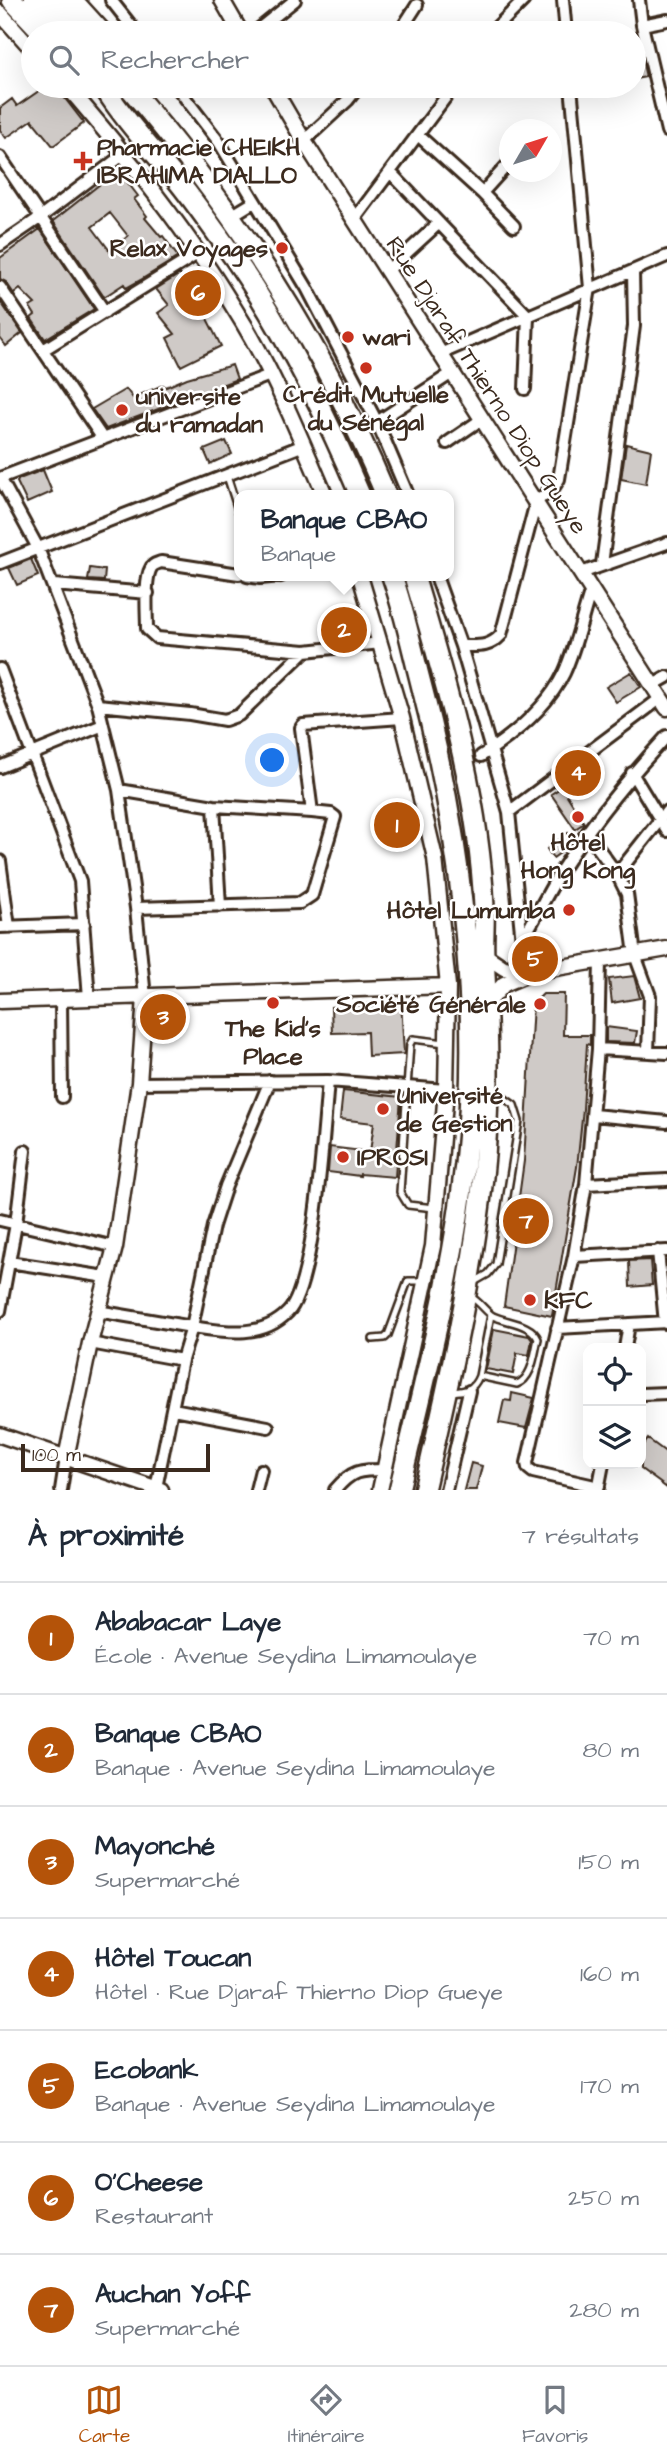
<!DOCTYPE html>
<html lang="fr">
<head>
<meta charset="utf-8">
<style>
	body { margin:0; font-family:"Architects Daughter",sans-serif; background:#f2f2f3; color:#1f2937 }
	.controls { position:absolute; right:21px; bottom:21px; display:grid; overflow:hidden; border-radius:14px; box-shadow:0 7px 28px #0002 }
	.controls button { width:63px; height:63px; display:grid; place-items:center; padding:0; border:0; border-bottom:2px solid #e0e1e3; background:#fff; color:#1f2937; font:35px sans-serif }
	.compass { position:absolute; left:499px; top:119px; width:63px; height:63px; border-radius:50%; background:#fff; box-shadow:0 7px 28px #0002; rotate:51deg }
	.scale { position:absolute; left:21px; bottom:18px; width:189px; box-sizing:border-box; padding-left:7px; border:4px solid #3b2a1e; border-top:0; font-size:19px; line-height:24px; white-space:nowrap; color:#3b2a1e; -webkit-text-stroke:5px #fff; paint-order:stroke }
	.you { position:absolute; left:273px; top:761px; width:24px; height:24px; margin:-18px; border:5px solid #fff; border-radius:50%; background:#1a73e8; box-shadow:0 0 0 10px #1a73e833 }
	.badge { display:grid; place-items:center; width:46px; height:46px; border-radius:50%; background:#b45309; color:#fff; font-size:23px; font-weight:700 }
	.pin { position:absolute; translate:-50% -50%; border:4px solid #fff; box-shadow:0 2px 7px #0006 }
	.popup { position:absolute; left:234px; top:490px; width:220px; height:91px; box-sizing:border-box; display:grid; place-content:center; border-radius:14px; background:#fff; filter:drop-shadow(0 2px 5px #0005); font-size:23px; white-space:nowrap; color:#747a83 }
	.popup b { font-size:26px; color:#1f2937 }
	.popup::after { content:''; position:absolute; left:50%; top:100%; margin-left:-14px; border:14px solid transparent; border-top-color:#fff }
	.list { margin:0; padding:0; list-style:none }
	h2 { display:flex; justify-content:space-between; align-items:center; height:91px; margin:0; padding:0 28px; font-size:30px }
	h2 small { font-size:23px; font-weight:400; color:#747a83 }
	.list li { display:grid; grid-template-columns:46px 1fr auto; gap:21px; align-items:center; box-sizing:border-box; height:112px; padding:0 28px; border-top:2px solid #e0e1e3 }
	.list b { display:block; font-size:26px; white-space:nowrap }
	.list p { margin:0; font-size:23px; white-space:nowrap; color:#747a83 }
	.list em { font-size:23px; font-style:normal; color:#747a83 }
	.icon { flex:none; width:38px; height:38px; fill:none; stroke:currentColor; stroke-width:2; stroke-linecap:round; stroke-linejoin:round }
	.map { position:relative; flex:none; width:667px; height:1490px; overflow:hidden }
	.search { position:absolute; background:#fff; box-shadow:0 7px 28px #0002; left:21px; right:21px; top:21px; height:77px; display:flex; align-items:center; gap:18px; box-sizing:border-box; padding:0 24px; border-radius:38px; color:#747a83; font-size:26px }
	.sheet { height:875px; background:#fff }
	nav { display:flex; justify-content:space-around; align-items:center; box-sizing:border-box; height:98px; border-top:2px solid #e0e1e3; background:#fff; font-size:19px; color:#747a83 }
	nav a { display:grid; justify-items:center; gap:4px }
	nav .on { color:#b45309 }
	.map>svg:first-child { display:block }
	.building { fill:#cfcac7; stroke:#3b2a1e; stroke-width:2; fill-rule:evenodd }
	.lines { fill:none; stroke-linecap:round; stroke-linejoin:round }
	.service-casing { stroke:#3b2a1e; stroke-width:10 }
	.minor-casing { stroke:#3b2a1e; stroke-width:16 }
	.tertiary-casing { stroke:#3b2a1e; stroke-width:19 }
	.trunk-casing { stroke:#3b2a1e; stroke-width:24 }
	.service { stroke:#fff; stroke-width:5 }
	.minor { stroke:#fff; stroke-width:10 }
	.tertiary { stroke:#fff; stroke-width:14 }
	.trunk { stroke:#fff; stroke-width:19 }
	.poi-dot { fill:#c8321e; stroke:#fff; stroke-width:2.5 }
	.labels { text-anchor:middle; stroke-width:5; stroke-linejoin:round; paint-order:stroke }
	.poi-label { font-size:24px; font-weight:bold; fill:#3b2a1e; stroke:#fff; text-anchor:start }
	.street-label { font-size:24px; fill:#3b2a1e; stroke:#fff }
</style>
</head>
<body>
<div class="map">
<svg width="667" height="1490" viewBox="0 0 667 1490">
	<rect width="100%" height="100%" fill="#fff"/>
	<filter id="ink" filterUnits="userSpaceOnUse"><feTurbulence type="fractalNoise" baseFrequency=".0143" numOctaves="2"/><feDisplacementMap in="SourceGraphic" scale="14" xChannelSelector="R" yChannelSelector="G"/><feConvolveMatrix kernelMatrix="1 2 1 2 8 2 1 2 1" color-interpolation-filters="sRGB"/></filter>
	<g filter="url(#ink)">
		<path class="building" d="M641,55l5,22 -11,2 -1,-23z
			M46,86h12l2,6 24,31 -31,23 -21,-26 -26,18 -6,-8v-22l12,-9 5,7z
			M118,170l20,26 -4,3 13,17 -2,2 16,19 2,-1 15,21 -36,22 -16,9 -2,-4 -20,13 -51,-76zM110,213l18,23 -18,15 -18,-24z
			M40,229l54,80 -49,30 -14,-21 4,-3 -5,-8 5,-3 -15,-15 -6,5 -8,-12 -6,-3v-21z
			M180,274l9,16 2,-1 11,15 -2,1 21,41 -40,20 -14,-28 8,-4 -17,-21 11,-8 -13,-16z
			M0,301l22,32 -16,13 -6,-8z
			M232,365l5,14 -131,50 -14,-20 34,-20 7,9 30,-13 3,2 21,-9z
			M226,441l6,13 -22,10 -6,-14z
			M626,444l25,6 -5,34 -25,-5z
			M43,470l9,22 -25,11 -10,-21 2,-3z
			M31,559l7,17 -21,9 -8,-17z
			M90,568l15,2 -1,11 -16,-1z
			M631,672l10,15 -25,15 -10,-15z
			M562,787l22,36 -9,6 -24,-35z
			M568,833l4,7 -5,8 -14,10 -6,-9z
			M634,976l6,22 -28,5 -3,-24z
			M543,994h21l-1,41h27v10l-3,-1 -4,65 -6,58 -25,149 -48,-10 20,-145 9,-157z
			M401,1001l3,53 -36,2 -1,-24 -35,1 -1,-26z
			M606,1027l31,4 -2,12 -29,-1z
			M343,1091l58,6 -6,80 -35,-3v2l-32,-4 2,-25 40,5 4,-29 -34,-4z
			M650,1260l2,25 -22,2 -1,-26z
			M494,1329l35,7 3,4 -3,15 -12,-2 -4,21 -27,-5z
			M512,1393l22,5 -8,30 -27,-5 5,-23 7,1z
			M648,1439l19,14v35l-26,-19v-20z
			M471,1463l11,3 -6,24h-12z"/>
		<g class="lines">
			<g class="service-casing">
				<path id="service" d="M227,476l12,37
					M434,1208l-26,-3 -8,-13 10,-148 3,-5 32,4
					M474,1282l14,-8 8,-10 23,-143 -5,-16 -21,-15
					M373,1339l12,-1 3,-3 20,-54h15
					M479,1376l12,-61
					M450,1392c15,-1 23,-1 29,-16l38,8c16,-6 17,-30 21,-45 -7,-16 -30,-16 -45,-23 -7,-4 -13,-14 -22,-19"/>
			</g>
			<g class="minor-casing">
				<path id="minor" d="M111,0l26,33
					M563,0l3,33
					M639,0l3,25 25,106
					M642,25l25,-5
					M254,33l41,-33
					M399,33l18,-28
					M491,33l33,-33
					M176,86l43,56 88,146 70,134 31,73
					M418,135l64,58 32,33
					M304,141l44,-41 11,-14
					M0,157l105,155
					M391,173l137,143 -3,73
					M482,193l28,-31
					M231,216l23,-14
					M354,220l100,-134
					M0,245l41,-28 83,-63
					M387,271l52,-48
					M0,287l103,152
					M43,350l156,-97
					M440,354l227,-98
					M377,422l75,-49
					M447,443l35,-24
					M0,478l38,70 60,157 21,85 17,118 9,89
					M0,478l270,-103
					M0,563l304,-118
					M602,564l32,-238 -1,-55
					M581,573l86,-30
					M239,574l-78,-12c-5,2 -8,2 -10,6 -7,12 -4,46 -4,61l10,9 148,13 76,-8
					M247,576l13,2 21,-2
					M436,576l25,70 48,166 13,130 -11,29
					M54,585l94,8
					M461,646c17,0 28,2 40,-11l35,-133 18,-15 5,-8 31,-191 -19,-202
					M0,669l80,212 9,117
					M653,685l14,-8
					M98,705l92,9 35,6 14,-5 66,-64
					M481,756c33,-21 66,-48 83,-83 12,-26 18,-56 27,-83
					M0,767l103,-42
					M632,773l35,58
					M119,790l95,16 98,6 19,2 4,3 -23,78 -12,8 -164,5
					M214,806l6,100
					M312,812l-11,-84 2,-3 99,-7
					M509,812l152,-114
					M587,833l30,41 10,20 8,61 15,41 -2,56
					M0,861l9,66
					M617,874l50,-63
					M0,927l84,-3
					M522,941c13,-23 25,-47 39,-70 31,-49 67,-93 106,-135
					M61,999l1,98
					M598,1049l69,4
					M139,1083l189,-2
					M593,1115l74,7
					M586,1184l81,-4
					M0,1220l115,27
					M658,1251l7,72
					M574,1256l93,-5
					M9,1262l97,15
					M0,1311l16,-87 9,-73
					M97,1311l95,16 21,-101 13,-40 44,-105
					M557,1328l110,-6
					M90,1343l92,17 10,-33c33,5 70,12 96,-15 27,-27 36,-188 40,-231l118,9
					M625,1348l4,-24
					M641,1394l26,-1
					M173,1409l95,18
					M599,1487l-66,-15 -5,-4 -1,-5 47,-207 12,-72 12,-135 2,-88
					M156,1488l26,-128
					M61,1490l5,-32
					M256,1490l5,-20
					M335,1490c17,-20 24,-20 49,-20
					M446,1490l23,-99
					M598,1490l5,-26"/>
			</g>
			<g class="tertiary-casing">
				<path id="tertiary" d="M222,0l19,33
					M0,13l33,37
					M67,86c60,70 119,143 167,222 37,58 64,124 91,187
					M272,86l32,55 363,567
					M360,576l42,142 33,140 13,128 -2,104 -13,156 -53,244
					M483,954l21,14 24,4
					M0,1001l448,-15
					M488,1002l16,-18 29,-12 134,-23
					M0,1435l161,55
					M66,1458l24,-115 25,-96 24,-164 6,-86"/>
			</g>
			<g class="trunk-casing">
				<path id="trunk" d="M12,0l31,33
					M33,0l29,33
					M52,0l30,33
					M72,0l30,33
					M103,86c20,32 45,59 69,88 17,20 32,42 48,64 58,79 102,167 140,257
					M128,86c107,124 195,258 258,409
					M392,576c11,31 18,64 26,96 42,158 64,329 47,492 -12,110 -41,218 -66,326
					M414,576c32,107 65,219 70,331 1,16 -1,32 0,48 4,74 7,149 -1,222 -11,106 -35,209 -59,313"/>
			</g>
			<use href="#service" class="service"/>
			<use href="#minor" class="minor"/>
			<use href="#tertiary" class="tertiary"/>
			<use href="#trunk" class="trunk"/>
		</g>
	</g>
	<g class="poi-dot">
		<path d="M79.5 150.5h7v7h7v7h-7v7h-7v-7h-7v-7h7z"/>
		<circle cx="282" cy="248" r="7"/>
		<circle cx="348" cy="337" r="7"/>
		<circle cx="366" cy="368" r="7"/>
		<circle cx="122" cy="410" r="7"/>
		<circle cx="578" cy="817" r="7"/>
		<circle cx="569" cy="910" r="7"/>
		<circle cx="273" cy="1003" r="7"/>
		<circle cx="540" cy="1004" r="7"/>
		<circle cx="383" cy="1109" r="7"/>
		<circle cx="343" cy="1157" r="7"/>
		<circle cx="530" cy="1300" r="7"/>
	</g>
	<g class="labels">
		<g class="poi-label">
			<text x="97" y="155">Pharmacie CHEIKH<tspan x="97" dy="28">IBRAHIMA DIALLO</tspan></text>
			<text x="268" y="256" text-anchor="end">Relax Voyages</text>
			<text x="362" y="345">wari</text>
			<text x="366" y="402" text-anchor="middle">Crédit Mutuelle<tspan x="366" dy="28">du Sénégal</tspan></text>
			<text x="136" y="404">universite<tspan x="136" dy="28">du ramadan</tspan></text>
			<text x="578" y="850" text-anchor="middle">Hôtel<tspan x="578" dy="28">Hong Kong</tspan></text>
			<text x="555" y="918" text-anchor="end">Hôtel Lumumba</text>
			<text x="526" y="1012" text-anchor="end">Société Générale</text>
			<text x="273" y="1036" text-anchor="middle">The Kid's<tspan x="273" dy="28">Place</tspan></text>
			<text x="397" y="1103">Université<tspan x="397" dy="28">de Gestion</tspan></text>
			<text x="357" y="1165">IPROSI</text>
			<text x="544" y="1308">KFC</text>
		</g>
		<g class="street-label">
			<text transform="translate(487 385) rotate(57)" y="8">Rue Djaraf Thierno Diop Gueye</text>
		</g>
	</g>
</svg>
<div class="controls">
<button><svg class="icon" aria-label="locate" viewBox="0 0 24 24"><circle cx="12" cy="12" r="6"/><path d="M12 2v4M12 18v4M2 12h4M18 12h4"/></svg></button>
<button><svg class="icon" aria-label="layers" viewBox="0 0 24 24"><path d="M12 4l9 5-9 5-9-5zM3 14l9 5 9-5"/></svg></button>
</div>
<svg class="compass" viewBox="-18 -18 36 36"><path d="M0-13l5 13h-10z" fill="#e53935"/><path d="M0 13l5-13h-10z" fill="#747a83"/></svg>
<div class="scale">100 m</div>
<div class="you"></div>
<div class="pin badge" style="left:397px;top:825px">1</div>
<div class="pin badge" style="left:344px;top:630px">2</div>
<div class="popup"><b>Banque CBAO</b>Banque</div>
<div class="pin badge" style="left:163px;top:1017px">3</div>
<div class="pin badge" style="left:578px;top:773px">4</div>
<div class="pin badge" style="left:535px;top:959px">5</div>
<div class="pin badge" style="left:198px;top:293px">6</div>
<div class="pin badge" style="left:526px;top:1221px">7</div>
<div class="search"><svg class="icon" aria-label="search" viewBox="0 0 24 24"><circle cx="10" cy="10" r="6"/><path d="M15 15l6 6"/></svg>Rechercher</div>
</div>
<section class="sheet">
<h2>À proximité<small>7 résultats</small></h2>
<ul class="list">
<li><span class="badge">1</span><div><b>Ababacar Laye</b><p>École · Avenue Seydina Limamoulaye</p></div><em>70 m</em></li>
<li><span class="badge">2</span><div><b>Banque CBAO</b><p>Banque · Avenue Seydina Limamoulaye</p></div><em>80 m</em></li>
<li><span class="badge">3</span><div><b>Mayonché</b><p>Supermarché</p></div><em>150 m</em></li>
<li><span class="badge">4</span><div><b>Hôtel Toucan</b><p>Hôtel · Rue Djaraf Thierno Diop Gueye</p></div><em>160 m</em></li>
<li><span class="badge">5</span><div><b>Ecobank</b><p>Banque · Avenue Seydina Limamoulaye</p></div><em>170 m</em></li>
<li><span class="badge">6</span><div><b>O'Cheese</b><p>Restaurant</p></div><em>250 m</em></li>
<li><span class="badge">7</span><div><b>Auchan Yoff</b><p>Supermarché</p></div><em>280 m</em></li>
</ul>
</section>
<nav>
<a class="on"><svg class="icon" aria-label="map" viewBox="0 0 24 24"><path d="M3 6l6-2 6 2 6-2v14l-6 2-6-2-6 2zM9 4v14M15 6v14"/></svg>Carte</a>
<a><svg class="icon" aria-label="directions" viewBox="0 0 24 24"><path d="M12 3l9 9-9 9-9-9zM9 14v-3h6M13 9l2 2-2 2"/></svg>Itinéraire</a>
<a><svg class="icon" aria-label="saved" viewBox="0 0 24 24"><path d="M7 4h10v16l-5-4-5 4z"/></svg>Favoris</a>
</nav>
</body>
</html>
